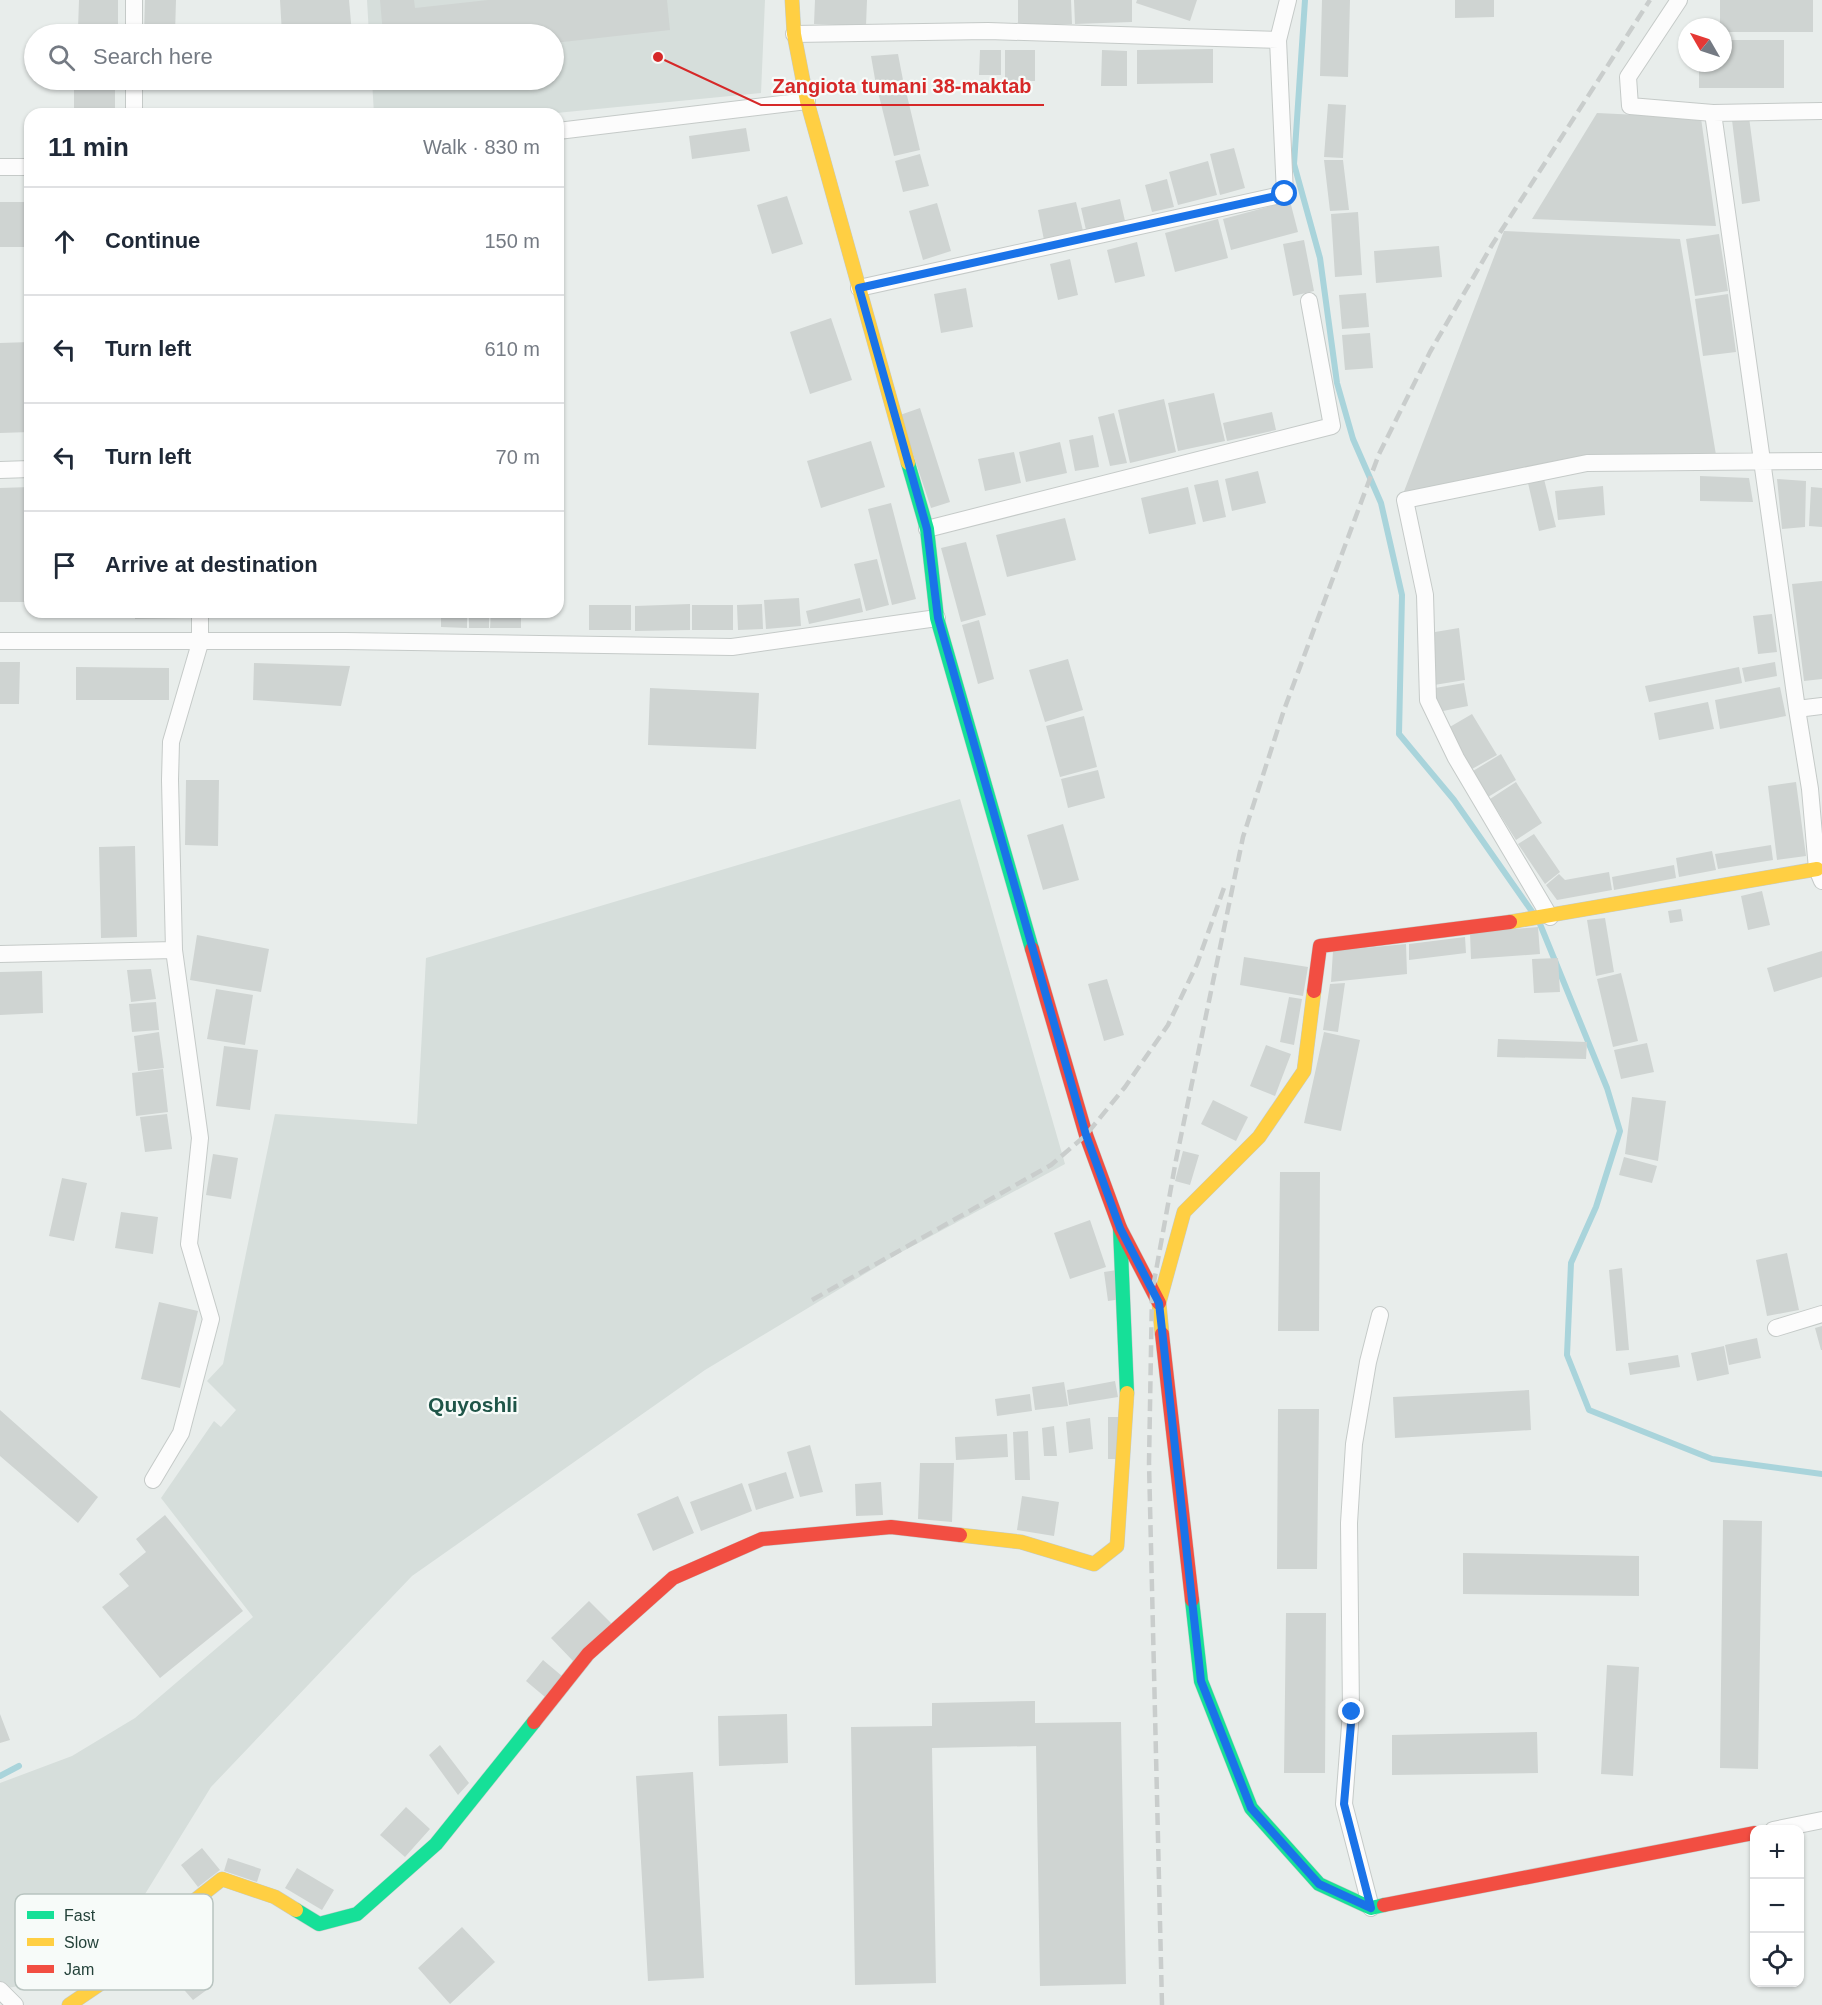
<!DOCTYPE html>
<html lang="en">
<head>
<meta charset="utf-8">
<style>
	body { margin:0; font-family:Arial,sans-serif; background:#f2f2f3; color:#1f2937 }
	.controls { position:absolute; right:18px; bottom:18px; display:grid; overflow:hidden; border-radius:12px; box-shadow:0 2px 4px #0004 }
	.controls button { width:54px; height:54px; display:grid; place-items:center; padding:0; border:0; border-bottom:2px solid #e0e1e3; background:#fff; color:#1f2937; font:30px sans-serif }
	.compass { position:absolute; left:1678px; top:18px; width:54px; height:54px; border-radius:50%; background:#fff; box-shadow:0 2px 4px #0004; rotate:309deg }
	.stop { position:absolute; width:18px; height:18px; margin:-14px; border:4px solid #1a73e8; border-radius:50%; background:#fff }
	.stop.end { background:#1a73e8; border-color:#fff; box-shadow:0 2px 6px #0008 }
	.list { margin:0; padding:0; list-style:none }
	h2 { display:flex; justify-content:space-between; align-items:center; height:78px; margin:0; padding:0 24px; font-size:26px }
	h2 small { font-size:20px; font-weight:400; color:#747a83 }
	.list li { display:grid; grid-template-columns:39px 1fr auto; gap:18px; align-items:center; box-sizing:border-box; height:108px; padding:0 24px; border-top:2px solid #e0e1e3 }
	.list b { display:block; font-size:22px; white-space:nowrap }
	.list em { font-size:20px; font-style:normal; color:#747a83 }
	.icon { flex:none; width:33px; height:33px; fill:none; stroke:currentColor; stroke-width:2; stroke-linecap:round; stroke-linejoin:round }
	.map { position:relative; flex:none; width:1822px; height:2005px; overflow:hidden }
	.search { position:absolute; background:#fff; box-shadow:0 2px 4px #0004; left:24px; top:24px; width:540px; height:66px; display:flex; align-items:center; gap:15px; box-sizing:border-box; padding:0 21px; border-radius:33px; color:#747a83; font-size:22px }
	.panel { position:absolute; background:#fff; box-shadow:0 2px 4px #0004; left:24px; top:108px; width:540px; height:510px; border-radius:18px }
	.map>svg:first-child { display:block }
	.built { fill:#d6dedb }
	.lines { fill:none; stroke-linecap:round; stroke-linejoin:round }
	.stream { stroke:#a9d4db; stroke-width:6 }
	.building { fill:#cfd4d2 }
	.street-casing { stroke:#c5cac8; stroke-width:18 }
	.fast-casing { stroke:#c3cbc8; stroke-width:15 }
	.slow-casing { stroke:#c3cbc8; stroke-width:15 }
	.jam-casing { stroke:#c3cbc8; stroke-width:15 }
	.street { stroke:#fcfcfc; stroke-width:16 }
	.fast { stroke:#16e098; stroke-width:14 }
	.slow { stroke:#ffcf43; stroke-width:14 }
	.jam { stroke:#f24e42; stroke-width:14 }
	.rail { stroke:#c9cdcc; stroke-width:4.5; stroke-dasharray:12 6; stroke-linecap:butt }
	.route { stroke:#1a73e8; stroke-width:8 }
	.labels { text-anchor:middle; stroke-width:4.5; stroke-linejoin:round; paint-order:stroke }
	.quarter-label { font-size:21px; font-weight:bold; fill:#1f5548; stroke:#f7fbf9 }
	.key { fill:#f7fbf9; stroke:#b8c4c0; stroke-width:1.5 }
	.key-label { font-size:16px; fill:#24423a }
	.leader { fill:none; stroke:#d62828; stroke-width:2 }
	.callout-dot { fill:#d62828; stroke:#f7fbf9; stroke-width:2 }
	.callout-label { font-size:20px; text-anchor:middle; font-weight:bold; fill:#d62828; stroke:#f7fbf9; stroke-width:4.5; stroke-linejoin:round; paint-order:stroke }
</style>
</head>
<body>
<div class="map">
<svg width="1822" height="2005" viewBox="0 0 1822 2005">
	<rect width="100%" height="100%" fill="#e8edeb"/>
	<path class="built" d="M367,0h398l-4,93 -215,21h-172l-2,-34h182v-46h-185z
		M960,799l105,365 -169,91 -191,115 -293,206 -201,211 -114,185 -95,17 -2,-3v-203l72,-27 63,-38 118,-101 -92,-119 53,-77 7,6 15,-17 -29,-29 16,-17 52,-250 142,10 9,-166z"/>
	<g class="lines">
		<path class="stream" d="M1305,0l-11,164 26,94 17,125 16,56 28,64 21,92 -3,139 55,66 79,113
			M1540,924l67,164 13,43 -24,76 -25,56 -4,92 22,55 123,49 110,15
			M0,1776l19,-10"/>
	</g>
	<path class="building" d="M79,0h39v30l-40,-1z
		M145,0h31l-1,34h-31z
		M280,0h69l3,34h-70z
		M380,0h34l1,8 73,-8h179l3,30 -116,13v-9h-171z
		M815,0h52l-1,26 -52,-2z
		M1018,0h53l1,24 -54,1z
		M1074,0h58v22l-57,2z
		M1137,0h60l-7,21 -54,-18z
		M1322,0h28l-2,77 -28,-1z
		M1455,0h39v17l-39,1z
		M1720,0h93v32h-90v-5h-3z
		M1723,40h61v48h-85v-25h24z
		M1213,49v34l-76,1v-34z
		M980,50h21v25h-22z
		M1005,50h30v31h-30z
		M1102,50l25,1v35h-26z
		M898,54l5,26 -27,5 -5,-29z
		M74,80h41v34h-41z
		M904,83l16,67 -26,6 -17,-68z
		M1328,104l18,1 -3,53 -19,-1z
		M1597,113l104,5 15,108 -184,-7z
		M1749,117l11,84 -18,3 -10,-84z
		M746,128l4,23 -58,8 -3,-23z
		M1234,148l11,40 -25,7 -10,-41z
		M920,154l9,32 -26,6 -8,-31z
		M1324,160h19l6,50 -19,1z
		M1208,161l9,34 -39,10 -9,-33z
		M1167,179l7,28 -22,5 -7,-27z
		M787,196l16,48 -31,10 -15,-49z
		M1120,199l5,22 -39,9 -5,-22z
		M1290,201l8,31 -67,18 -8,-31z
		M0,202h30v45h-30z
		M1076,202l7,29 -39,9 -6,-30z
		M937,203l14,48 -28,9 -14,-49z
		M1358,212l4,63 -27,2 -4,-63z
		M1218,219l10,39 -53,14 -10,-39z
		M1504,231l176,8 36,216 -135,2 -178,37z
		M1719,234l9,57 -33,5 -9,-57z
		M1304,240l10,51 -21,5 -10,-52z
		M1137,242l8,34 -30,7 -8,-33z
		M1439,246l3,31 -66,6 -2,-32z
		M1070,259l8,36 -20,5 -8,-36z
		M966,288l7,39 -32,6 -7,-39z
		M1366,293l3,34 -27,2 -3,-34z
		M1728,294l8,58 -33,4 -8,-57z
		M831,318l21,62 -42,14 -20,-62z
		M1370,333l3,35 -28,2 -3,-35z
		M30,342v90l-30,1v-90z
		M1214,393l11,48 -47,10 -10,-48z
		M1164,399l12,53 -46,11 -12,-53z
		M920,408l30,94 -19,6 -31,-93z
		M1272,412l4,18 -49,11 -4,-18z
		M1114,413l13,50 -17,3 -12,-49z
		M1093,435l6,32 -24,4 -6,-31z
		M871,441l14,46 -64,21 -14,-47z
		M1060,442l7,31 -41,9 -7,-30z
		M1014,452l7,31 -36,8 -7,-32z
		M1258,471l8,32 -34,8 -7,-32z
		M1700,476l49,2 4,24 -53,-1z
		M1544,479l12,48 -17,4 -11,-48z
		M1777,479l29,2 -1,46 -23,2z
		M1218,480l8,37 -23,5 -9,-37z
		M1603,486l2,29 -47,5 -3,-29z
		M30,487v115h-30v-114z
		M1188,487l8,37 -47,10 -8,-36z
		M1811,487l11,1v39l-13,-1z
		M891,503l25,96 -24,6 -24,-96z
		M1065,518l11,42 -69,17 -11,-42z
		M966,542l20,73 -25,7 -20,-74z
		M877,559l12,46 -23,6 -12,-47z
		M1822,581v98l-18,2 -12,-97z
		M799,598l2,28 -35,3 -2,-29z
		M860,598l3,14 -54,12 -3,-13z
		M690,604v26l-55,1v-25z
		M762,604l1,25 -25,1 -1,-25z
		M589,605h42v25h-42z
		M692,605h41v25h-41z
		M135,612h50v6l-50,1z
		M441,612h26v16l-26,-1z
		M469,612h20v16h-20z
		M491,612h30v16h-31z
		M1772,614l5,38 -19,2 -5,-38z
		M979,620l15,59 -16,5 -16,-59z
		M1459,628l6,52 -31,5 -5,-52z
		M1068,659l15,51 -38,12 -16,-52z
		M0,662h20l-1,42h-19z
		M1775,662l2,14 -32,6 -3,-14z
		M254,663l96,3 -9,40 -88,-6z
		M76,667l93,1v32h-93z
		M1739,667l3,16 -93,19 -4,-16z
		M1464,683l4,23 -30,6 -3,-24z
		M1780,687l6,29 -66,13 -5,-29z
		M650,688l109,5 -3,56 -108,-4z
		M1708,702l6,27 -55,11 -5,-27z
		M1472,714l25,41 -25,14 -24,-41z
		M1084,716l13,51 -37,10 -14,-51z
		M1501,754l15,26 -28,17 -15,-26z
		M1098,770l7,28 -37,10 -7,-29z
		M186,780h33l-1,66 -33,-1z
		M1516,782l26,41 -26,17 -26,-41z
		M1796,782l10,74 -29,4 -9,-74z
		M1063,824l16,56 -36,10 -16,-55z
		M1534,834l26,38 -15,12 -27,-40z
		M1771,845l2,15 -55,9 -3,-15z
		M135,846l2,91 -36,1 -2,-91z
		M1712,851l4,19 -37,7 -3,-19z
		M1674,865l2,13 -62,12 -2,-13z
		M1609,872l3,18 -55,10 -11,-15 13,-11 6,6z
		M1762,891l8,34 -22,5 -7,-34z
		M1681,909l2,12 -13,2 -2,-12z
		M1605,918l9,54 -18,4 -9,-56z
		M1538,927l2,27 -69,5 -1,-26z
		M197,935l72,14 -8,43 -71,-12z
		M1465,937l1,16 -57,7v-16z
		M1406,944l1,30 -76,8 2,-31z
		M1822,951v26l-48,15 -7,-24z
		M1244,957l64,10 -5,29 -63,-11z
		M1558,958l2,34 -26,1 -2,-34z
		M151,969l5,30 -25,3 -4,-32z
		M42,971l1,42 -43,2v-43z
		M1621,973l17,68 -25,6 -16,-68z
		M1107,979l17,56 -20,6 -16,-57z
		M1345,983l-7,49 -15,-2 7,-46z
		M216,989l37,6 -8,50 -38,-6z
		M1289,997l13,2 -8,46 -14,-3z
		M156,1002l3,28 -27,2 -3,-28z
		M159,1032l5,36 -26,3 -4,-35z
		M1324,1032l36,8 -19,91 -37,-8z
		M1498,1039l89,3 -1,17 -89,-2z
		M1647,1043l7,29 -33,7 -7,-29z
		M1266,1045l25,9 -16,42 -25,-10z
		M224,1046l34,4 -8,60 -34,-4z
		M163,1069l5,43 -32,4 -4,-43z
		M1632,1097l34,4 -8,60 -33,-7z
		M1213,1100l35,17 -12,24 -35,-17z
		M167,1114l5,35 -27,3 -5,-35z
		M1183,1151l16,4 -9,30 -15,-4z
		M213,1154l25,4 -7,41 -25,-4z
		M1624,1157l33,9 -5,17 -33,-8z
		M1280,1172h40l-1,159h-41z
		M62,1178l25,5 -13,58 -25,-5z
		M121,1212l37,5 -5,37 -38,-6z
		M1090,1220l16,47 -36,12 -16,-46z
		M1787,1253l12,57 -32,6 -11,-56z
		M1622,1268l7,82 -13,1 -7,-81z
		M1117,1270l5,29 -14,2 -4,-29z
		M159,1302l39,9 -18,77 -39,-9z
		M1822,1326v24h-1l-6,-22z
		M1757,1338l4,20 -32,7 -4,-20z
		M1724,1346l5,28 -32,7 -6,-28z
		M1678,1355l2,12 -50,8 -2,-12z
		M1115,1381l3,16 -49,8 -2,-15z
		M1064,1382l4,24 -33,4 -3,-23z
		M1529,1390l2,40 -136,8 -2,-41z
		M1030,1394l2,17 -35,5 -2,-17z
		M1278,1409h41l-2,160h-40z
		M0,1410l98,87 -20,26 -78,-67z
		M1108,1417h11v42h-11z
		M1090,1418l3,31 -24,4 -3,-31z
		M1054,1426l3,30h-13l-2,-28z
		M1028,1431l2,49h-15l-2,-48z
		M1007,1434l1,23 -52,3 -1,-23z
		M810,1445l13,47 -23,5 -13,-45z
		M920,1463h34l-2,59 -34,-3z
		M786,1472l8,26 -38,12 -8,-26z
		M881,1482l2,33 -27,1 -1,-32z
		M742,1483l10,28 -51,20 -11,-29z
		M678,1496l16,37 -41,18 -16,-37z
		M1022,1496l37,6 -5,34 -37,-6z
		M165,1515l78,96 -83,67 -58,-71 27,-21 -10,-12 27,-22 -10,-13z
		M1723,1520l39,1 -4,248 -38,-1z
		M1463,1553l176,3v40l-176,-2z
		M589,1601l23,23 -38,38 -23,-24z
		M1286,1613h40l-1,160h-41z
		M543,1660l19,16 -17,21 -19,-16z
		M1607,1665l32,2 -6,109 -32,-2z
		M1035,1701v22l86,-1 5,262 -86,2 -4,-240 -104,2 4,235 -81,2 -4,-258 81,-1v-23z
		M0,1714l10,26 -10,3z
		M787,1714l1,49 -69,3 -1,-50z
		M1537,1732l1,41 -146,2v-40z
		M440,1745l29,38 -11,12 -29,-40z
		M693,1772l11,206 -56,3 -12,-205z
		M406,1807l24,22 -25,28 -25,-22z
		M202,1848l18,22 -22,17 -17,-22z
		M228,1858l33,11 -4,13 -33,-11z
		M297,1868l37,22 -12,20 -37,-22z
		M201,1906l8,10 -36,33 35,40 -15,11 -44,-50z
		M462,1927l33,35 -45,42 -32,-36z"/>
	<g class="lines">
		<g class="street-casing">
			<path id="street" d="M134,0v34
				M1679,0l-51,77 2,29 83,7 109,-2
				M794,34l194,-3 290,9
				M134,80v34
				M1713,113l84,596 13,80 7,80 5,12
				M558,131l249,-30
				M0,167h30
				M859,288l426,-94 -7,-154 10,-40
				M0,470l30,-1
				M927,529l405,-103 -23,-125
				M0,641h345l387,6 205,-29
				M1797,709l25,-3
				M1550,917l-94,-159 -28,-58 -3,-105 -20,-95 182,-37 235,-2
				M0,954l174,-4
				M1776,1328l46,-14
				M153,1480l28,-47 30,-114 -22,-75 11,-106 -26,-188 -4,-170 1,-38 29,-99v-31
				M1773,1830l49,-10
				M1371,1908l-27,-104 7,-92 -2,-189 5,-79 14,-82 12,-47
				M0,1990l15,15"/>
		</g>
		<g class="fast-casing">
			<path id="fast" d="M908,463l19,66 10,89 95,331
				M1120,1228l7,165
				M1192,1600l9,81 50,127 68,76 52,24 13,-3
				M296,1910l23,14 38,-10 79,-70 98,-122"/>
		</g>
		<g class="slow-casing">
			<path id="slow" d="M792,0l2,34 13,67 101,362
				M1510,922l307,-53
				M1162,1334l-3,-31 25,-91 75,-75 45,-66 10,-80
				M960,1535l61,7 73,22 23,-18 10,-153
				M69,2005l56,-38 18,-26 79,-62 53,18 21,13"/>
		</g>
		<g class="jam-casing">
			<path id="jam" d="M1032,949l54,186 34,93 39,75
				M1314,991l6,-45 190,-24
				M1162,1334l30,266
				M534,1722l54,-68 85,-76 89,-39 129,-12 69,8
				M1384,1905l370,-72"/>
		</g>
		<use href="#street" class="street"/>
		<use href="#fast" class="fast"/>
		<use href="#slow" class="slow"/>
		<use href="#jam" class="jam"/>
		<path class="rail" d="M812,1300l239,-135 35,-30 39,-48 43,-62 29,-61 28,-79
			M1162,2005l-13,-542 3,-170 24,-133 67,-323 41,-127 95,-256 51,-102 62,-107 158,-245"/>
	</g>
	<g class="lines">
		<path class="route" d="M1285,194l-426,94 68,241 11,89 148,517 34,93 39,75 42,378 50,127 68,76 52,24 -27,-104 8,-92"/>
	</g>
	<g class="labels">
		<g class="quarter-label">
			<text x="473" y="1412">Quyoshli</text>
		</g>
	</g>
	<rect x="15" y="1894" width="198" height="96" rx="9" class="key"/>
	<rect x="27" y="1911" width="27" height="8" fill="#16e098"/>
	<rect x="27" y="1938" width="27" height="8" fill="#ffcf43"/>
	<rect x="27" y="1965" width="27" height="8" fill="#f24e42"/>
	<g class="key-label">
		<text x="64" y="1921">Fast</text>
		<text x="64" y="1948">Slow</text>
		<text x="64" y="1975">Jam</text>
	</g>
	<path class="leader" d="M658 57L761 105H1044"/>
	<circle class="callout-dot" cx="658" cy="57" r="6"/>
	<g class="callout-label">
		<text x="902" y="93">Zangiota tumani 38-maktab</text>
	</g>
</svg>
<div class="controls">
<button>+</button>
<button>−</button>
<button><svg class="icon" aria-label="locate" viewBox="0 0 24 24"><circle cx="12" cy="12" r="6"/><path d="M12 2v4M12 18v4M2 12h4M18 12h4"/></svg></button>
</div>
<svg class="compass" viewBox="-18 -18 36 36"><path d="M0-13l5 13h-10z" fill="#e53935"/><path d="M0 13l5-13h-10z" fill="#747a83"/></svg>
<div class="stop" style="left:1285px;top:194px"></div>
<div class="stop end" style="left:1352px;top:1712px"></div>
<div class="search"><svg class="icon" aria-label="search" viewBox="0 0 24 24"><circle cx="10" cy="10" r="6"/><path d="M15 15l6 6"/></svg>Search here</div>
<section class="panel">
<h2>11 min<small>Walk · 830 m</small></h2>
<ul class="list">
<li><svg class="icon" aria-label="ahead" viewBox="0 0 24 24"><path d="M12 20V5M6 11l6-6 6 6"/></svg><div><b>Continue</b></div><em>150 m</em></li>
<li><svg class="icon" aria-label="left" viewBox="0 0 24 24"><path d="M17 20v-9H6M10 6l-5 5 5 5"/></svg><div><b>Turn left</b></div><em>610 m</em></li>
<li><svg class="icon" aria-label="left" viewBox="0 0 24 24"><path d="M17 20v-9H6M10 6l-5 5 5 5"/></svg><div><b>Turn left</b></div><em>70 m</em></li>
<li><svg class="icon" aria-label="arrive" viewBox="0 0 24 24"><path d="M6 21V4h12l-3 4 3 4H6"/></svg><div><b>Arrive at destination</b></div></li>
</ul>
</section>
</div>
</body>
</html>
